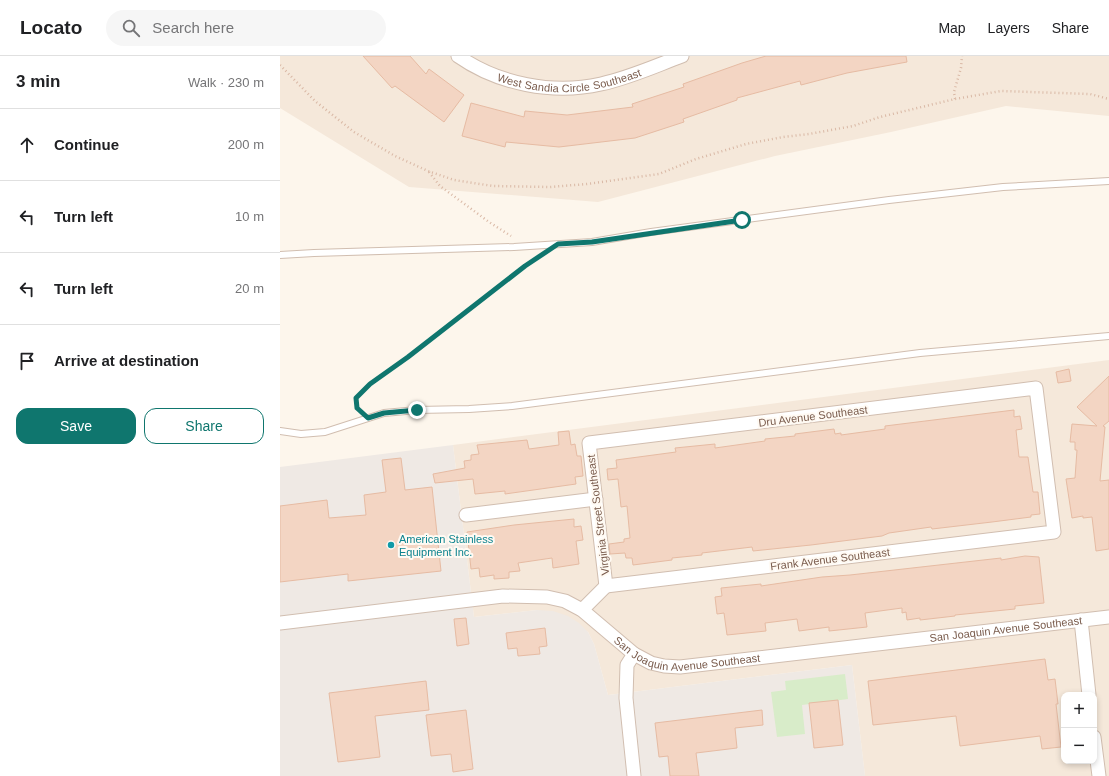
<!DOCTYPE html>
<html lang="en">
<head>
<meta charset="utf-8">
<style>
	body { margin:0; font-family:Arial,sans-serif; background:#f6f6f6; color:#202124 }
	.controls { position:absolute; right:12px; bottom:12px; display:grid; overflow:hidden; border-radius:8px; box-shadow:0 2px 6px #0003 }
	.controls button { width:36px; height:36px; display:grid; place-items:center; padding:0; border:0; border-bottom:1px solid #e0e0e0; background:#fff; color:#202124; font:20px sans-serif }
	.stop { position:absolute; width:12px; height:12px; margin:-9px; border:3px solid #0f766e; border-radius:50%; background:#fff }
	.stop.end { background:#0f766e; border-color:#fff; box-shadow:0 1px 4px #0008 }
	.list { margin:0; padding:0; list-style:none }
	h2 { display:flex; justify-content:space-between; align-items:center; height:52px; margin:0; padding:0 16px; font-size:17px }
	h2 small { font-size:13px; font-weight:400; color:#757577 }
	.list li { display:grid; grid-template-columns:26px 1fr auto; gap:12px; align-items:center; box-sizing:border-box; height:72px; padding:0 16px; border-top:1px solid #e0e0e0 }
	.list b { display:block; font-size:15px; white-space:nowrap }
	.list em { font-size:13px; font-style:normal; color:#757577 }
	.actions { display:flex; gap:8px; padding:12px 16px }
	.actions a { flex:1; padding:9px 0; border:1px solid #0f766e; border-radius:12px; text-align:center; font-size:14px; color:#0f766e }
	.actions .main { background:#0f766e; color:#fff }
	.icon { flex:none; width:22px; height:22px; fill:none; stroke:currentColor; stroke-width:2; stroke-linecap:round; stroke-linejoin:round }
	.map { position:relative; flex:none; width:829px; height:720px; overflow:hidden }
	header { display:flex; align-items:center; gap:24px; box-sizing:border-box; height:56px; padding:0 20px; background:#fff; border-bottom:1px solid #e0e0e0 }
	header strong { font-size:19px }
	nav { display:flex; gap:22px; margin-inline-start:auto; font-size:14px }
	.search { width:280px; height:36px; background:#f6f6f6; display:flex; align-items:center; gap:10px; box-sizing:border-box; padding:0 14px; border-radius:22px; color:#757577; font-size:15px }
	main { display:flex }
	aside { flex:1; background:#fff }
	.map>svg:first-child { display:block }
	.residential { fill:#f5e8da; fill-rule:evenodd }
	.industrial { fill:#efe9e4 }
	.green { fill:#d8ecc9 }
	.building { fill:#f3d5c3; stroke:#e6bba3 }
	.lines { fill:none; stroke-linecap:round; stroke-linejoin:round }
	.service-casing { stroke:#d1beb0; stroke-width:8 }
	.minor-casing { stroke:#d1beb0; stroke-width:15 }
	.path { stroke:#d9b8a5; stroke-width:2.5; stroke-dasharray:1 3; stroke-linecap:butt }
	.service { stroke:#fff; stroke-width:6 }
	.minor { stroke:#fff; stroke-width:13 }
	.route { stroke:#0f766e; stroke-width:5 }
	.culture-dot { fill:#0f9aa8; stroke:#fffaf3; stroke-width:1.5 }
	.labels { text-anchor:middle; stroke-width:4; stroke-linejoin:round; paint-order:stroke }
	.street-label { font-size:11px; fill:#7a5c4d; stroke:#fffaf3 }
	.culture-label { font-size:11px; fill:#0d838f; stroke:#fffaf3; text-anchor:start }
</style>
</head>
<body>
<header>
<strong>Locato</strong>
<div class="search"><svg class="icon" aria-label="search" viewBox="0 0 24 24"><circle cx="10" cy="10" r="6"/><path d="M15 15l6 6"/></svg>Search here</div>
<nav><a>Map</a><a>Layers</a><a>Share</a></nav>
</header>
<main>
<aside>
<h2>3 min<small>Walk · 230 m</small></h2>
<ul class="list">
<li><svg class="icon" aria-label="ahead" viewBox="0 0 24 24"><path d="M12 20V5M6 11l6-6 6 6"/></svg><div><b>Continue</b></div><em>200 m</em></li>
<li><svg class="icon" aria-label="left" viewBox="0 0 24 24"><path d="M17 20v-9H6M10 6l-5 5 5 5"/></svg><div><b>Turn left</b></div><em>10 m</em></li>
<li><svg class="icon" aria-label="left" viewBox="0 0 24 24"><path d="M17 20v-9H6M10 6l-5 5 5 5"/></svg><div><b>Turn left</b></div><em>20 m</em></li>
<li><svg class="icon" aria-label="arrive" viewBox="0 0 24 24"><path d="M6 21V4h12l-3 4 3 4H6"/></svg><div><b>Arrive at destination</b></div></li>
</ul>
<div class="actions"><a class="main">Save</a><a>Share</a></div>
</aside>
<div class="map">
<svg width="829" height="720" viewBox="0 0 829 720">
	<rect width="100%" height="100%" fill="#fdf6ec"/>
	<path class="residential" d="M0,0h829v60l-103,-10 -115,26 -116,24 -177,46 -189,-15 -129,-79z
		M829,304v416h-244l-13,-111 -244,30 -14,-51 -6,-12 -51,-22 -63,7 -21,-172zM784,639h30v66h-30z"/>
	<path class="industrial" d="M173,389l21,172 63,-7 16,1 15,5 11,7 9,9 6,12 14,51 244,-30 13,111h-585v-309z"/>
	<path class="green" d="M565,618l3,25 -46,6 3,29 -28,3 -6,-45 15,-2 -1,-9z"/>
	<path class="building" d="M83,0h47l16,18 3,-5 35,26 -20,27 -49,-36 -3,2z
		M486,0h140l1,6 -60,11 -46,12 -1,-4 -63,17v2l-54,19 1,3 -49,16 -76,9 -53,-5 -1,5 -43,-11 9,-33 53,14 1,-6 42,4 66,-8 -1,-3 52,-17 -1,-3 59,-21z
		M789,313l2,12 -13,2 -2,-11z
		M829,320v45l-6,5 2,1 -5,54 9,-1v69l-13,2 -4,-34 -9,1v-2l-11,2 -6,-39 9,-1 2,-28h-2v-8h-5l2,-18 25,2 -20,-19z
		M734,354v7l6,-1 2,13 -6,1 3,27h9l5,35h5l2,22 -9,1v2l-39,5 -60,7 -1,-2 -42,6 -7,3 -71,9 -58,6 -1,-4 -50,6v2l-30,3v2l-39,5 -1,-7h-6l-1,-5 -15,1 -1,-10 15,-2v-3l6,-1 -3,-32 -6,1 -3,-28 -10,1 -1,-11 10,-1 -1,-8 60,-8 -1,-4 40,-4v4l50,-7v-2l30,-3v-2l39,-5 1,5 6,-1v2l44,-6v-3z
		M289,375l2,14 4,-1 2,12h4l2,20 -8,1 1,7 -71,10v-3l-30,3 -2,-15 -38,4 -2,-9 32,-6 -1,-7 7,-1v-5l8,-1 -2,-9 50,-5 2,9 30,-4 -1,-13z
		M121,402l4,32 27,-3 9,84 -93,10v-7l-68,8v-76l47,-6 2,18 37,-3 -2,-20 22,-3 -4,-32z
		M294,463v8l7,-1 2,14 -7,1 3,23 -26,4 -1,-10 -34,5 2,8 -11,1v6l-15,1v-4l-14,2 -1,-9 -8,1 -4,-37 47,-7z
		M745,500l14,1 5,46 -29,3v3l-60,6v1l-35,4v-2l-13,2 -1,-8 -4,1v-5l-37,5 2,14 -38,4v-4l-30,4 -2,-12 -32,4 1,8 -39,4 -3,-22 -7,1 -2,-17 7,-1 -1,-8 40,-4v2l61,-9 28,-2 151,-17v2z
		M186,562l3,26 -12,2 -3,-27z
		M265,572l2,18 -8,1 1,7 -22,2 -1,-8 -9,1 -2,-16z
		M765,603l3,21 7,-1 3,25h-2l5,43 -19,2 -2,-13 -80,10 -4,-30 -83,9 -5,-44z
		M146,625l3,29 -54,6 5,41 -42,5 -9,-69z
		M558,644l5,45 -29,3 -5,-45z
		M186,654l7,59 -20,3 -2,-18 -20,2 -5,-41z
		M482,654l1,15 -28,3 2,20 -41,5 3,23h-29l-2,-20 -9,1 -4,-34z"/>
	<g class="lines">
		<g class="service-casing">
			<path id="service" d="M0,199l34,-2 200,-6 78,-5 59,-10 238,-32 114,-13 106,-6
				M0,375l21,3 24,-2 59,-19 33,-3 52,-1 43,-3 408,-53 189,-17"/>
		</g>
		<g class="minor-casing">
			<g id="minor">
				<path id="s1" d="M178,0c40,28 95,39 143,28 28,-6 54,-18 81,-28"/>
				<path d="M756,332l18,144 -448,54 -17,-143z"/>
				<path d="M186,459l130,-16"/>
				<path d="M302,554l24,-24"/>
				<path d="M801,564l8,75"/>
				<path id="s2" d="M0,567l223,-27 44,1 18,4 17,9 52,44 17,9 13,3 16,1 429,-50"/>
				<path d="M354,598l-7,11 -1,33 8,78"/>
				<path d="M814,681l5,39"/>
			</g>
		</g>
		<path class="path" d="M0,9l35,36 39,31 41,24 33,15 26,9 39,6 57,1 37,-3 72,-10 37,-15 50,-15 37,-7 26,-3 44,-8 27,-9 75,-18 46,-8 89,3 19,5
			M675,43l-1,-7 7,-24 1,-12
			M149,116l11,14 49,36 22,14
			M80,355l-3,-3 -2,-10 15,-15 38,-26 117,-91 15,-10"/>
		<use href="#service" class="service"/>
		<use href="#minor" class="minor"/>
	</g>
	<g class="lines">
		<path class="route" d="M137,354l-33,3 -16,5 -11,-10 -1,-10 14,-14 38,-27 117,-91 33,-22 34,-2 150,-22"/>
	</g>
	<circle class="culture-dot" cx="111" cy="489" r="4"/>
	<g class="labels">
		<g class="street-label">
			<text dy="4" stroke="none"><textPath href="#s1" startOffset="118">West Sandia Circle Southeast</textPath></text>
			<text transform="translate(533 360) rotate(-7)" y="4">Dru Avenue Southeast</text>
			<text transform="translate(318 459) rotate(-97)" y="4">Virginia Street Southeast</text>
			<text transform="translate(550 503) rotate(-7)" y="4">Frank Avenue Southeast</text>
			<text dy="4" stroke="none"><textPath href="#s2" startOffset="751">San Joaquin Avenue Southeast</textPath></text>
			<text dy="4" stroke="none"><textPath href="#s2" startOffset="427">San Joaquin Avenue Southeast</textPath></text>
		</g>
		<g class="culture-label">
			<text x="119" y="487">American Stainless<tspan x="119" dy="13">Equipment Inc.</tspan></text>
		</g>
	</g>
</svg>
<div class="controls">
<button>+</button>
<button>−</button>
</div>
<div class="stop" style="left:462px;top:164px"></div>
<div class="stop end" style="left:137px;top:354px"></div>
</div>
</main>
</body>
</html>
